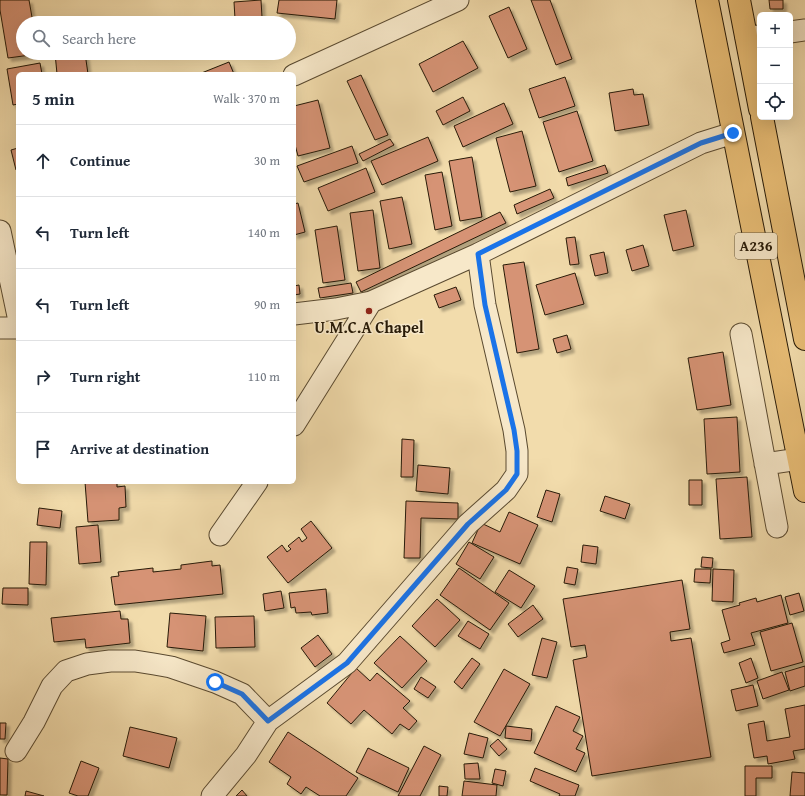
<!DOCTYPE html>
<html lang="en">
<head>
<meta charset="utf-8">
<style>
	body { margin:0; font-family:"Gentium Book Plus",serif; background:#f2f2f3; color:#1f2937 }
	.controls { position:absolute; right:12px; top:12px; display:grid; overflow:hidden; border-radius:6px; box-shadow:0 4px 16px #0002 }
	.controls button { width:36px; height:36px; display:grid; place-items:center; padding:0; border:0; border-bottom:1px solid #e0e1e3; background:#fff; color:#1f2937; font:20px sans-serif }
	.stop { position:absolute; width:12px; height:12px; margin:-9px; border:3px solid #1a73e8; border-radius:50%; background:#fff }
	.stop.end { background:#1a73e8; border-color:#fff; box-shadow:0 1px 4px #0008 }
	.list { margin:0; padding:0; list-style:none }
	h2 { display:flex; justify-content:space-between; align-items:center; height:52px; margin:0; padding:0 16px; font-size:17px }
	h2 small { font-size:13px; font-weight:400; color:#747a83 }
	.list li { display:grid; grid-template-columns:26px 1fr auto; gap:12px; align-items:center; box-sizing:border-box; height:72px; padding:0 16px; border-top:1px solid #e0e1e3 }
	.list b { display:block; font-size:15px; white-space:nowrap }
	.list em { font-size:13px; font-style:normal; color:#747a83 }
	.icon { flex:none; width:22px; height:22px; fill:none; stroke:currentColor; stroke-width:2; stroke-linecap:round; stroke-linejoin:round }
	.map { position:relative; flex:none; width:805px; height:796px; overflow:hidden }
	.search { position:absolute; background:#fff; box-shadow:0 4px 16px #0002; left:16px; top:16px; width:280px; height:44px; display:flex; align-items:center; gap:10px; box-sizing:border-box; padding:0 14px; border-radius:22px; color:#747a83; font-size:15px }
	.panel { position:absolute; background:#fff; box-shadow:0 4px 16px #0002; left:16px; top:72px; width:280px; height:412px; border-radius:6px }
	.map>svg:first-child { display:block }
	.building { fill:#d69374; stroke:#271a07; filter:url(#shadow) }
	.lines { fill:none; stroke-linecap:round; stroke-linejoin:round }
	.minor-casing { stroke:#5a4a30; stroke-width:23 }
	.highway-casing { stroke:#271a07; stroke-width:24 }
	.minor { stroke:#f7e8c9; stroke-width:21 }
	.highway { stroke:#e9be76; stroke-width:22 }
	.route { stroke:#1a73e8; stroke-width:5 }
	.poi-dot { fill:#8f2418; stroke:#f7e8c9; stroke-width:1.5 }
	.labels { text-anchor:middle; stroke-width:3; stroke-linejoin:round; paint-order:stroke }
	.shield { fill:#f7e8c9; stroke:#655841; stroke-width:1 }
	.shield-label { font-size:15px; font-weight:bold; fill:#271a07 }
	.poi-label { font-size:16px; font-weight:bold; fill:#271a07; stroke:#f7e8c9 }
</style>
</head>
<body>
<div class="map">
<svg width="805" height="796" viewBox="0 0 805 796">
	<defs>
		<filter id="shadow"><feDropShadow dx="3.5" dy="3.5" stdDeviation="1" flood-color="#0004"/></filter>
	</defs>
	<rect width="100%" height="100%" fill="#f2dcac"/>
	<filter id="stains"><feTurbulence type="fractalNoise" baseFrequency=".005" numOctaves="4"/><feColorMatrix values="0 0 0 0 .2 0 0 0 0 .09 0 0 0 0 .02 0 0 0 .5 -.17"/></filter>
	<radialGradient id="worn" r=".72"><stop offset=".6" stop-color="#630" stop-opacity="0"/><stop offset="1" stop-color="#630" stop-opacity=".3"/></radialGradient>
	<path class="building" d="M0,0h29l4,23h-10v30l15,1 -30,4 -8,-48z
		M261,0l1,17 -27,2 -1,-17z
		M279,0h58l-2,19 -58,-6z
		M531,0h19l22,59 -16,6z
		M769,0h14v9h-13z
		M509,7l18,42 -19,9 -19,-42z
		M463,41l15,27 -45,24 -14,-28z
		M55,53h30l3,21h-31z
		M229,62l5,12h-35z
		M40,63l2,11h-24v30l-5,1 -6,-36z
		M361,75l27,60 -13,5 -28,-59z
		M565,77l10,29 -36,12 -10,-29z
		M633,89l1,6 9,-1 6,31 -34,6 -6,-38z
		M463,97l7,14 -27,14 -7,-14z
		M318,100l12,48 -32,8 -4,-15v-35z
		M504,103l9,21 -50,23 -9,-21z
		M577,111l16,50 -34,11 -16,-50z
		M522,131l14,55 -26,6 -14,-54z
		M428,137l10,24 -56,24 -11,-24z
		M390,139l4,6 -31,16 -4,-7z
		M352,146l6,17 -54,19 -7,-16z
		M18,148v21l-2,1 -5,-20z
		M472,157l10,60 -22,4 -11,-60z
		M605,165l3,8 -40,13 -2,-8z
		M366,168l9,24 -47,19 -10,-23z
		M442,172l10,54 -17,4 -10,-55z
		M550,189l4,9 -37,16 -3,-9z
		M402,197l10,47 -23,5 -9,-48z
		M298,203l7,29 -11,3v-31z
		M373,210l7,58 -22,3 -8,-58z
		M686,210l8,36 -21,5 -9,-36z
		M500,212l6,11 -145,69 -5,-10z
		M337,226l8,54 -22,3 -8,-53z
		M575,237l4,27 -9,1 -4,-27z
		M643,245l6,21 -17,5 -6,-21z
		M604,252l4,21 -13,3 -5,-21z
		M524,262l15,87 -22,4 -14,-88z
		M575,273l9,31 -39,11 -9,-30z
		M351,283l2,10 -33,5 -2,-10z
		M299,285l1,9 -6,1v-9z
		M456,287l5,13 -22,8 -5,-13z
		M567,335l4,14 -14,4 -4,-14z
		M723,352l8,53 -34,5 -9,-52z
		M737,417l3,55 -33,2 -3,-55z
		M402,439l12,1 -1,37h-12z
		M418,465l32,3 -2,26 -32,-3z
		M747,477l5,60 -32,2 -4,-60z
		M689,480h13v25h-13z
		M85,482h32v5l8,-1 1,21 -7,1v12l-31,2z
		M546,490l14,4 -8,28 -15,-5z
		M605,496l25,8 -5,15 -25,-8z
		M406,501l52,2v16l-37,-1 -1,40h-16z
		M39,508l23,3 -2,17 -23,-3z
		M509,512l29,13 -18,39 -48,-21 9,-20 19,9z
		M311,521l21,27 -44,35 -21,-26 15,-12 5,7 4,-3 -3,-3 11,-9 3,5 5,-4 -6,-9z
		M98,525l3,37 -22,2 -3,-37z
		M30,542h17l-1,43 -17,-1z
		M469,542l25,15 -14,22 -24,-15z
		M583,545l15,2 -2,17 -15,-2z
		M702,557l11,1 -1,10 -11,-1z
		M212,561v5l8,-1 3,29 -108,11 -4,-28 8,-1 -1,-4 35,-4v4l28,-3v-4z
		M567,567l11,2 -3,16 -11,-2z
		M459,568l50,35 -19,27 -50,-35z
		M695,569h16l-1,14 -16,-1z
		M713,569l21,1 -1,32 -21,-1z
		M509,570l26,16 -14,22 -26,-16z
		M682,580l8,49 -20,3 1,9 20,-3 20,119 -119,19 -19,-116 14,-3 -2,-12 -14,2 -8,-48z
		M3,588h25v17l-26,-1z
		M326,589l2,24 -16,2 -1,-3 -15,1 -1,-6 -4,1 -2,-15z
		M281,591l3,17 -19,3 -2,-17z
		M799,593l5,18 -14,4 -5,-18z
		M781,595l7,28 -37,10 4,12 -31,8 -3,-10 9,-3 -8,-30 18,-5 -1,-2 17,-5 1,4z
		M437,599l23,21 -25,27 -23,-21z
		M533,605l10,14 -25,18 -10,-13z
		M120,611l1,8h7l2,24 -44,5 -1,-9 -31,3 -3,-24z
		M170,613l36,3 -3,35 -36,-4z
		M254,616l1,31 -39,1 -1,-31z
		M468,621l21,13 -9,15 -22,-13z
		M792,623l11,39 -32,9 -11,-39z
		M318,635l14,19 -17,13 -14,-19z
		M400,636l27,25 -25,27 -28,-25z
		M542,638l15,4 -10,36 -15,-3z
		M472,658l8,6 -18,25 -8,-7z
		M751,658l7,20 -12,5 -7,-20z
		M805,666v20l-15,5 -5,-19z
		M356,668l14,13 7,-8 33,28 -7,7 14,13 -8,9 -9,-6 -8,10 -28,-24 -13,14 -24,-21z
		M504,669l26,15 -30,52 -26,-14z
		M782,672l7,18 -26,9 -6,-18z
		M421,677l15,10 -8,11 -14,-9z
		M753,685l5,21 -22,5 -5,-21z
		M805,705v44l-12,2 2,8 -27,5 -1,-8 -13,2 -6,-34 16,-3 3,20 23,-4 -5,-28z
		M556,706l24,11 -7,14 10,5 -7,13 9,4 -9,19 -42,-19z
		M0,723h6l-1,16h-5z
		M506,726l26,3 -1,12 -26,-3z
		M130,727l47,11 -8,30 -46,-12z
		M288,732l70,46 -12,18h-26l-14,-9 -5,7 -14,-10 4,-7 -22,-15z
		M469,733l19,5 -5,20 -19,-4z
		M498,739l9,10 -8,7 -9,-10z
		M424,746l17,9 -21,41h-22z
		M368,748l41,20 -11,24 -42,-20z
		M0,758l8,1 -1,36h-7z
		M81,761l18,7 -11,28h-10l-9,-3z
		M478,763l2,16h-15l-1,-15z
		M745,766h27v12h-16v18h-11z
		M535,768l44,17 -4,11h-16l1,-2 -30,-13z
		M495,769l11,2 -3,15 -11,-3z
		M792,772l13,1v23h-15z
		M464,781l33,4 -1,11h-34z
		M439,786l9,1 -1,9h-8z
		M242,790l5,6h-11z
		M26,791l18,5h-19z"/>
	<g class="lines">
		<g class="minor-casing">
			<path id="minor" d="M790,32l15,-2
				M746,37l14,-1
				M294,75l164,-75
				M0,231l18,85
				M294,314l42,-5 35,-7 107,-48 223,-111 32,-10
				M0,328h18
				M741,334l36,193
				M294,425l77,-123
				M765,464l34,-5
				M220,535l37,-53
				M16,751l18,-29 18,-36 14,-15 21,-7 23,-3h25l19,3 17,3 44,15 27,12 26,27
				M212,796l34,-41 22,-34 79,-58 121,-139 38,-34 11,-16v-23l-3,-21 -29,-125 -7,-51"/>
		</g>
		<g class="highway-casing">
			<path id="highway" d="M707,0l98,491
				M739,0l21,109
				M762,117l43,222"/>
		</g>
		<use href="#minor" class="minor"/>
		<use href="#highway" class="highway"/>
	</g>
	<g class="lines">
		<path class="route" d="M215,682l27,12 26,27 79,-58 121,-139 38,-34 11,-16v-23l-3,-21 -29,-125 -7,-51 223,-111 32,-10"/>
	</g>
	<circle class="poi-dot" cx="369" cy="311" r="4"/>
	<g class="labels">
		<rect class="shield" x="735" y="233" width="42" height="26" rx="3"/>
		<g class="shield-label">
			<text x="756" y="251">A236</text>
		</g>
		<g class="poi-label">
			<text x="369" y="333">U.M.C.A Chapel</text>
		</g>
	</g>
	<rect width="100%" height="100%" filter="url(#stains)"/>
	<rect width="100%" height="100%" fill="url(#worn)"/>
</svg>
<div class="controls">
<button>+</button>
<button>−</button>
<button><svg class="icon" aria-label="locate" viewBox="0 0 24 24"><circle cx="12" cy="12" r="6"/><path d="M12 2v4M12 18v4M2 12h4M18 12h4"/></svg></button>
</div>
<div class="stop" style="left:215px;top:682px"></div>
<div class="stop end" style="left:733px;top:133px"></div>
<div class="search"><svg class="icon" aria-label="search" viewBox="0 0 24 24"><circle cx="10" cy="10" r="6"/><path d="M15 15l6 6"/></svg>Search here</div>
<section class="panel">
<h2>5 min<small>Walk · 370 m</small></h2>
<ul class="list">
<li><svg class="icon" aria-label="ahead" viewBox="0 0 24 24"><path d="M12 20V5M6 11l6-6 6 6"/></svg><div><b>Continue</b></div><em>30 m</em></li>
<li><svg class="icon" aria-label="left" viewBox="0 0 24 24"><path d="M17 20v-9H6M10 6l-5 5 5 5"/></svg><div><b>Turn left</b></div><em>140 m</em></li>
<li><svg class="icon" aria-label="left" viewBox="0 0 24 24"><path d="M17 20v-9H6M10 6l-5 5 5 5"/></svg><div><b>Turn left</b></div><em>90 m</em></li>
<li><svg class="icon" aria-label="right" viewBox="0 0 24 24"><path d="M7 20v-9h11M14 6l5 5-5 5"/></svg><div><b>Turn right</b></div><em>110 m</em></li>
<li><svg class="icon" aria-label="arrive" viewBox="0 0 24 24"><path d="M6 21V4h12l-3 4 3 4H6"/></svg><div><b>Arrive at destination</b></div></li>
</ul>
</section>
</div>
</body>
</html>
